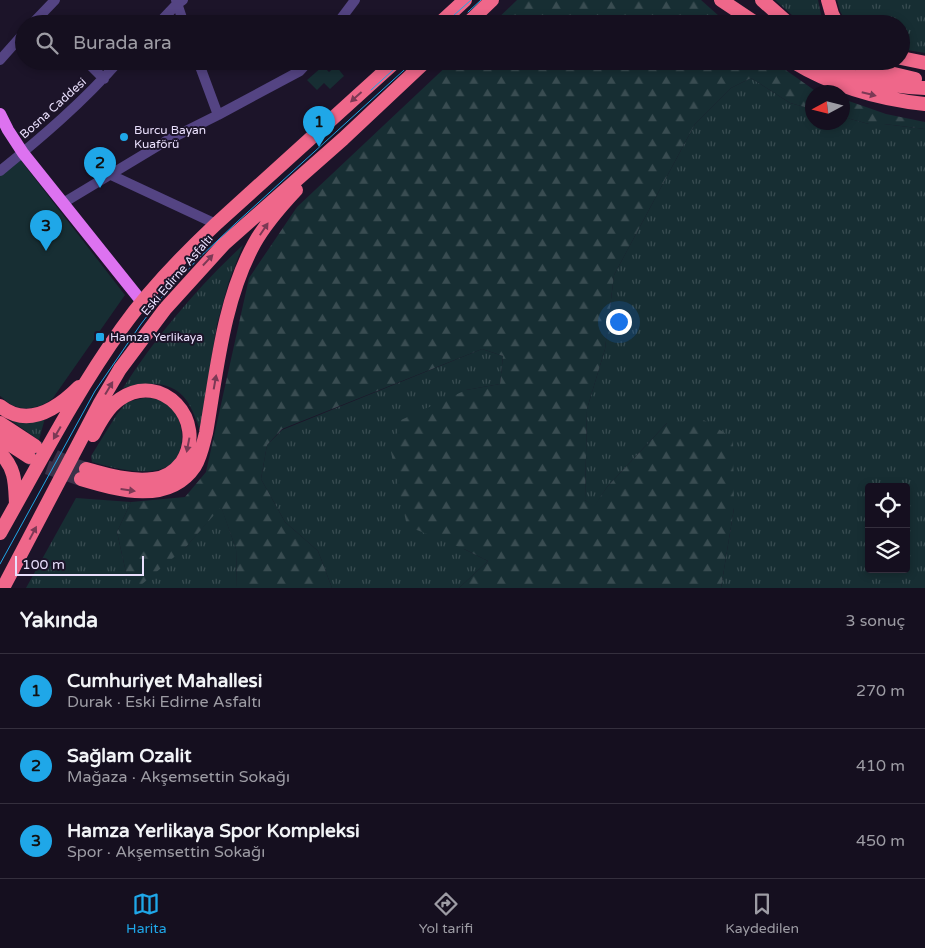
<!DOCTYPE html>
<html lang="tr">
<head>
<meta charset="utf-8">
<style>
	body { margin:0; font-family:"Varela Round",sans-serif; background:#221d2c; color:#f1f3f6 }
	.controls { position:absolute; right:15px; bottom:15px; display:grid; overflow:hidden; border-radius:5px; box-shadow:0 2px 8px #0003 }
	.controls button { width:45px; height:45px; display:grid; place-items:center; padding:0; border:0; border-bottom:1px solid #342f3d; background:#150f1f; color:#f1f3f6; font:25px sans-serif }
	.compass { position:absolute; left:805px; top:85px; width:45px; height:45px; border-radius:50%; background:#150f1f; box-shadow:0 2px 8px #0003; rotate:263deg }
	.scale { position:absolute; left:15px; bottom:12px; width:129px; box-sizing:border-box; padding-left:5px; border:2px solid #e9dffc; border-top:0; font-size:14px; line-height:18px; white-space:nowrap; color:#e9dffc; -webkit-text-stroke:4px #1c1429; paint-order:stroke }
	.you { position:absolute; left:618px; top:321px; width:18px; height:18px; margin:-12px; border:4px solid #fff; border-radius:50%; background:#1a73e8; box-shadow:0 0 0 8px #1a73e833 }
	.badge { display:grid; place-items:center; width:32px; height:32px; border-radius:50%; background:#1fa7e8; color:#111; font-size:16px; font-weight:700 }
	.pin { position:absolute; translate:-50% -41px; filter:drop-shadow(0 1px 2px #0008) }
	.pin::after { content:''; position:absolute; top:26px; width:18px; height:15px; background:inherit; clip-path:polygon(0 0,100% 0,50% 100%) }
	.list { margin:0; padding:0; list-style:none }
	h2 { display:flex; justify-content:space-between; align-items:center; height:65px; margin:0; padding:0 20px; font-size:21px }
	h2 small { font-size:16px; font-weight:400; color:#9d9ca4 }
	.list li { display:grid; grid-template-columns:32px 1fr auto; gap:15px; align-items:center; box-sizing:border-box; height:75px; padding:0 20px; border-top:1px solid #342f3d }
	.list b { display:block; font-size:19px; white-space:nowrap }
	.list p { margin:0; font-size:16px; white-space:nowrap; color:#9d9ca4 }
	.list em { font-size:16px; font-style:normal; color:#9d9ca4 }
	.icon { flex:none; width:28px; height:28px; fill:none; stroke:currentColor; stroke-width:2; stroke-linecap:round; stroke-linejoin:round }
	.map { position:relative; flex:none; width:925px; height:588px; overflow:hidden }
	.search { position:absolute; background:#150f1f; box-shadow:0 2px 8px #0003; left:15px; right:15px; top:15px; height:55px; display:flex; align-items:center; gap:12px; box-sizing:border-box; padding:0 18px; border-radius:28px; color:#9d9ca4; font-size:19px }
	.sheet { height:290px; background:#150f1f }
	nav { display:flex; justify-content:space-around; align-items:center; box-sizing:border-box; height:70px; border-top:1px solid #342f3d; background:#150f1f; font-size:14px; color:#9d9ca4 }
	nav a { display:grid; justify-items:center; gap:2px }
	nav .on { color:#1fa7e8 }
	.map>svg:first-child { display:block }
	.grass { fill:url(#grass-tufts); fill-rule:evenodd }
	.forest { fill:url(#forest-firs) }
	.pitch { fill:#172e33 }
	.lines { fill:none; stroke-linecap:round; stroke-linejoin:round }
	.highway-tunnel { stroke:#3b3249; stroke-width:14; stroke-dasharray:14 7; stroke-linecap:butt }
	.minor { stroke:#544483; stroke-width:10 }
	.major { stroke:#dd72f0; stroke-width:12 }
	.highway { stroke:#ef678a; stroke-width:14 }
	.tram { stroke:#1fa7e8; stroke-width:1 }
	.oneway { fill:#7b3955 }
	.poi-dot { fill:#1fa7e8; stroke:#1c1429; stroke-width:2 }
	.labels { text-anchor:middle; stroke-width:4; stroke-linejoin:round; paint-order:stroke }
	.street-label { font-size:12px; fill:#e9dffc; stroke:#1c1429 }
	.poi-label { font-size:12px; fill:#e9dffc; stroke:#1c1429; text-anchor:start }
</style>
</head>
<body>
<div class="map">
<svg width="925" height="588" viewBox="0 0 925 588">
	<defs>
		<pattern id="grass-tufts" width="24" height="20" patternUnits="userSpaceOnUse" patternTransform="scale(1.25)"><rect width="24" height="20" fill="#172e33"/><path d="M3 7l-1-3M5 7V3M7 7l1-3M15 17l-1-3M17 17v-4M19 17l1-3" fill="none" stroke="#394c51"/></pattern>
		<pattern id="forest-firs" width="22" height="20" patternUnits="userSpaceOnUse" patternTransform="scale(1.25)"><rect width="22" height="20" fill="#172e33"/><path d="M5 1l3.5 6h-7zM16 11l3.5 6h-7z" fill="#394c51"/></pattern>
	</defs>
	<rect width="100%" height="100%" fill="#1c1429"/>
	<path class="grass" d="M775,0h43l5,24h-21z
		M837,0h88v53l-24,-4v-25h-54l-7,-13z
		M751,78l39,25 22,6v13h30l1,-5 26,7h15l41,5v459h-204l13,-80 -67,-85 -60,64 -13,20 -9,-7 2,-91 18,-60 9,-74 81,-151 36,-36zM869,487h37v82h-37z
		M243,245l-14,36 -12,43 -17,106c-4,-10 -7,-20 -13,-29 -15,-22 -42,-19 -64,-13 34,-53 74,-100 120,-143z
		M482,349l21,7 -3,28 -34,6 -2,159 24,12 -29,27h-127l-14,-37 -33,-29 -24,-43 6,-34 15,-15z
		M144,398c9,0 18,1 25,7 17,15 19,53 -5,63 -19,8 -52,0 -72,-6l-1,-6 26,-42 10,-12z
		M3,415l42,3 -6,22z
		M76,498l55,4 -14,30 10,45 59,-30 35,-41 15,43 1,39h-211z"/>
	<path class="forest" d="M517,0h184l27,24h-236z
		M452,61h321l41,29 8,2h-10v17l-22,-6 -39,-25 -20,10 -36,36 -81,151 -9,74 -18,60 -2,91 9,6 13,-19 60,-64 35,-4 31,19 1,70 -13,80h-262l29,-27 -24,-12 -57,-23 -16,-74 10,-32 65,-30 34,-6 3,-28 -21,-7 -200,80 -15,16 -6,34 24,43 33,29 14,37h-95l-1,-39 -15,-42 -35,40 -45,38 -14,-8 -10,-45 14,-30 54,-5 21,-25 43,-194 48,-71z
		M843,99l43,15 39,8v7l-41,-5h-15l-26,-7z"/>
	<path class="pitch" d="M323,66l6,6 7,-6 8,10 -14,13 -6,-6 -7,7 -10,-10z
		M19,158l106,137 -72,103c-10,9 -26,13 -39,8 -5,-2 -10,-7 -14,-10v-222z"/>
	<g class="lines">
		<path class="highway-tunnel" d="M36,447l34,17 16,5
			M29,457l17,10 35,12"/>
		<path class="minor" d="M176,0l8,24
			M32,24l23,-24
			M158,24l18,-19 7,-5
			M337,24l18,-24
			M0,60l24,-27
			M86,61l18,18
			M198,61l20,54
			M0,171c42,-34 83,-69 119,-110
			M111,175l105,49
			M63,203l103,-62 52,-26 82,-44 9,-10"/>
		<path class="major" d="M0,114l8,16 15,23 119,149"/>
		<path class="highway" d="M721,0l36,24
			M762,0l27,24
			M828,0l4,14 5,10
			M439,24l26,-24
			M467,24l25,-24
			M901,58l24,5
			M792,61c41,25 85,38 133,43
			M815,61c35,19 71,25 110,27
			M851,61l22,8 42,10
			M0,406c28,23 58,2 79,-19
			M0,423l35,23
			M0,438l29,19
			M0,453c16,15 15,32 16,51
			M86,469c21,6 45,13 67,10 12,-1 22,-8 29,-17 26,-41 -20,-92 -62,-63 -12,8 -20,23 -27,36
			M81,479c37,11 88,26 114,-13 6,-10 8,-22 11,-33 11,-63 17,-132 48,-189 11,-20 27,-38 42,-54
			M0,533c39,-69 76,-141 122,-205 27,-38 60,-72 94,-104l180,-163
			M3,588l97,-185 20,-34 45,-60 59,-65 119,-105 83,-78"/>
		<path class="tram" d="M468,12l13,-12
			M444,24l27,-24
			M371,90l32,-29
			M0,564l95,-173 46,-67 20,-26 37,-39 38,-36 178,-162"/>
	</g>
	<defs><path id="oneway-solid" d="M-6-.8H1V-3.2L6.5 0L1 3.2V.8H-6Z" transform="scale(1.25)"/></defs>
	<g class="oneway">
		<use href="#oneway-solid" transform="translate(869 94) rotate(14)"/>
		<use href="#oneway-solid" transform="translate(356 97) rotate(138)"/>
		<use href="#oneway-solid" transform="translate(264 229) rotate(-56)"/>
		<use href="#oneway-solid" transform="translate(208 260) rotate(-47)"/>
		<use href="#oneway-solid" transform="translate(215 382) rotate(-80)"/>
		<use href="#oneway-solid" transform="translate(109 388) rotate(-59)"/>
		<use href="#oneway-solid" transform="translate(57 433) rotate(120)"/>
		<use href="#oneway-solid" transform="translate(188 445) rotate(101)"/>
		<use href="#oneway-solid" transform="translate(128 490) rotate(8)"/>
		<use href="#oneway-solid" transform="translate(33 533) rotate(-62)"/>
	</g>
	<g class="poi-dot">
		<circle cx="124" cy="137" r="5"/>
		<rect x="95" y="332" width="10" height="10" rx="2.5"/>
	</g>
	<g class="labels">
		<g class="street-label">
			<text transform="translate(53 108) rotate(-42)" y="4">Bosna Caddesi</text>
			<text transform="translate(177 275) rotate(-49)" y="4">Eski Edirne Asfaltı</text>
		</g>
		<g class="poi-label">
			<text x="134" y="134">Burcu Bayan<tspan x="134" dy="14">Kuaförü</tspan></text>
			<text x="110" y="341">Hamza Yerlikaya</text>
		</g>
	</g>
</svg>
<div class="controls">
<button><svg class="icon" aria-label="locate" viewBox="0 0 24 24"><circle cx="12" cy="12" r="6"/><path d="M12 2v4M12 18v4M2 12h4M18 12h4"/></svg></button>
<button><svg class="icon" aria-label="layers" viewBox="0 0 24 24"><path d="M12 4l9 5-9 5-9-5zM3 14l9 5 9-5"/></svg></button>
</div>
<svg class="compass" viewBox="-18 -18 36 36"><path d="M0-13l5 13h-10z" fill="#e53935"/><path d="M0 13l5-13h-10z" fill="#9d9ca4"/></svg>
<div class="scale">100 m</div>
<div class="you"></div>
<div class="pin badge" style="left:319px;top:147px">1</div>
<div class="pin badge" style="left:100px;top:188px">2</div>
<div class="pin badge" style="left:46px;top:251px">3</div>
<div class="search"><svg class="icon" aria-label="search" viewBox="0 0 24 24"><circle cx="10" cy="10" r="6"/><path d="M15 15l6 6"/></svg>Burada ara</div>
</div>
<section class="sheet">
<h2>Yakında<small>3 sonuç</small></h2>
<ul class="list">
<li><span class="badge">1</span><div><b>Cumhuriyet Mahallesi</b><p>Durak · Eski Edirne Asfaltı</p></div><em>270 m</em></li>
<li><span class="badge">2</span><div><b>Sağlam Ozalit</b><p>Mağaza · Akşemsettin Sokağı</p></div><em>410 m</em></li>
<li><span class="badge">3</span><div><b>Hamza Yerlikaya Spor Kompleksi</b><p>Spor · Akşemsettin Sokağı</p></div><em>450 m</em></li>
</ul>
</section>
<nav>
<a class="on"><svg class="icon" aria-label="map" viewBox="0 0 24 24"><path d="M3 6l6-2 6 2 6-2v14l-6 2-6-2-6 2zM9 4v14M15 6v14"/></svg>Harita</a>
<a><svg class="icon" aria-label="directions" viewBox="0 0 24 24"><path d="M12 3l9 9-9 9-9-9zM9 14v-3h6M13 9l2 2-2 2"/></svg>Yol tarifi</a>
<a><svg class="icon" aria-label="saved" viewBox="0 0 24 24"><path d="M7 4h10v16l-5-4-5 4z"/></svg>Kaydedilen</a>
</nav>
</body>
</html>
